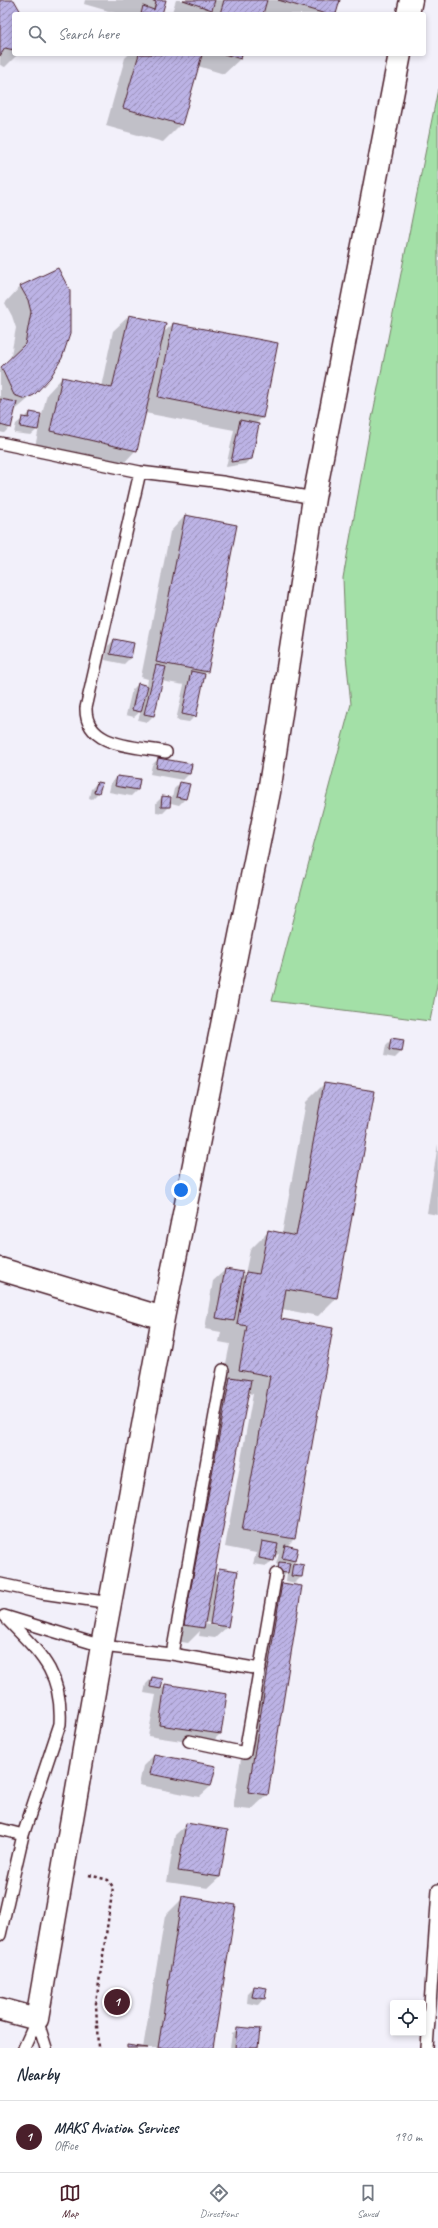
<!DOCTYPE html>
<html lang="en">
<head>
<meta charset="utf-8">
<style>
	body { margin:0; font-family:Caveat,sans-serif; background:#f2f2f3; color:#1f2937 }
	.controls { position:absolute; right:12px; bottom:12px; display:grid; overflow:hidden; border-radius:4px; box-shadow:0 2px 6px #0003 }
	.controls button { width:36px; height:36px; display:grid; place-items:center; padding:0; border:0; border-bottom:1px solid #e0e1e3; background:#fff; color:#1f2937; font:20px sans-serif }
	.you { position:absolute; left:181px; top:1190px; width:14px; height:14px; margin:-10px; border:3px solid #fff; border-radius:50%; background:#1a73e8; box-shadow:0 0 0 6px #1a73e833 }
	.badge { display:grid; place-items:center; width:26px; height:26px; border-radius:50%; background:#4a1f2b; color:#fff; font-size:13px; font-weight:700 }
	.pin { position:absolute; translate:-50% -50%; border:2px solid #fff; box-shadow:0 1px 4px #0006 }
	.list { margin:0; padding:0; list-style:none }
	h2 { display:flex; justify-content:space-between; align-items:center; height:52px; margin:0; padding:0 16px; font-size:17px }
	h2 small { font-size:13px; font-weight:400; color:#747a83 }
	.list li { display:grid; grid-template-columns:26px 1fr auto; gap:12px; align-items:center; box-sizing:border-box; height:72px; padding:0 16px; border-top:1px solid #e0e1e3 }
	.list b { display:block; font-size:15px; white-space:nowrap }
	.list p { margin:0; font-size:13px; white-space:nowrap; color:#747a83 }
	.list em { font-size:13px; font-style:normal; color:#747a83 }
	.icon { flex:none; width:22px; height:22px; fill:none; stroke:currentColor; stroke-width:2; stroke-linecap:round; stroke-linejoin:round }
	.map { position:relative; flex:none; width:438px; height:2048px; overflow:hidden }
	.search { position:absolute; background:#fff; box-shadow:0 2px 6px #0003; left:12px; right:12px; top:12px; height:44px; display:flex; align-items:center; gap:10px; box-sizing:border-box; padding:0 14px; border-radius:4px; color:#747a83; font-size:15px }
	.sheet { height:124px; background:#fff }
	nav { display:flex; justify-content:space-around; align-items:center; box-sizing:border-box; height:56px; border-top:1px solid #e0e1e3; background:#fff; font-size:11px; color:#747a83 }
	nav a { display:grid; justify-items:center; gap:2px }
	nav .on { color:#4a1f2b }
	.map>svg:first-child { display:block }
	.grass { fill:#a3e0a7; stroke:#768069 }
	.shadow { fill:#0003; fill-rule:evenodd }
	.building { fill:url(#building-hatch); stroke:#4a1f2b }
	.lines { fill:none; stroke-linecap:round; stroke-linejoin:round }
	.service-casing { stroke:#4a1f2b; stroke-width:14 }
	.minor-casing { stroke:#4a1f2b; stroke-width:25 }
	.path { stroke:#4a1f2b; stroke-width:2.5; stroke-dasharray:3 3; stroke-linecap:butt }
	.service { stroke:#fff; stroke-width:11 }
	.minor { stroke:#fff; stroke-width:22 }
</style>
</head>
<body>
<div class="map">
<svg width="438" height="2048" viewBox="0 0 438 2048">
	<defs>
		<pattern id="building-hatch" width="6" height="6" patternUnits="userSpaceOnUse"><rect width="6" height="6" fill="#bcb3e5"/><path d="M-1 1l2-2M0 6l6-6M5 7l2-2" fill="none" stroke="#9b91ba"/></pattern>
	</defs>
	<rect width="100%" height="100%" fill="#f2f0fa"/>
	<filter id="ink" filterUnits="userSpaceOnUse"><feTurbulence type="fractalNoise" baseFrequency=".025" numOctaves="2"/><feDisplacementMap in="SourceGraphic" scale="8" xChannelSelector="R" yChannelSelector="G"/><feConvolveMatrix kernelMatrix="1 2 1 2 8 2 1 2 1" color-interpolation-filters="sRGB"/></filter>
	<g filter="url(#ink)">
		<path class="grass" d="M438,89v891l-8,41 -158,-20 79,-297 -5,-48 -3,-78 28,-155z"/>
		<path class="shadow" d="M0,0h12l9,14h-7v40h4l-13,13 -5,-2z
			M85,0h80l-4,14h-42l-35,-10z
			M176,0h163l-4,14h-126l2,-4 -5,4h-28l-6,-2z
			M129,54l72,1 40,-1 -1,5 -16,15 -26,-8 -17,58 -18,18 -57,-16 19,-68z
			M58,269l-25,126 -20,17 -3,15 -6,6 -4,-1v-62l10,-10 6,-32 -4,-12 -7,-13 15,-16z
			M129,316l34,17 10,-9 89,94 -7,6 -4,34 -6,6 -19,3 8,-37 -89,-17 -9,37 -15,16 -86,-19 4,-19 -8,7 -17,-2 2,-9 14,-11 10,10 7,-29 15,-16 39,9 12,-56z
			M185,516l22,155 -3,4 -9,41 -6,6 -13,-2 8,-35 -23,-4 -8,35 -6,6 -9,-2 3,-9 -7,6 -8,-2 6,-25 6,-6 9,2 1,-7 -7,-2 29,-145z
			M114,640l16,18 -6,6 -19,-4 3,-14z
			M158,759l32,6 -1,9 -6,6 -33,-6 2,-9z
			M117,777l22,3 -2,10 -6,6 -22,-4 2,-9z
			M97,783l1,10 -6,6 -3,-1 2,-9z
			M180,783l5,16 -6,6 -8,-2 3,-14z
			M162,797l7,10 -6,6 -7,-1v-9z
			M392,1039l9,13 -6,6 -11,-2 2,-11z
			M324,1084l12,214 -18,18 -36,-7 -2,11 14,219 -8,8 8,14 -3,3 12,2 -2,11 -6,6 -9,-2 1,-8 -6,6 -8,-1 1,-9 4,-4 -2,-1 3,-10 -5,2 -1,4 -6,6 -14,-2 3,-11 -31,-6 28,-153 -6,-1 -34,183 7,-7 17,3 -10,55 -12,11 -16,-2 1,-5 -12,12 -19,-3 61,-296 -11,-2 2,-10 -16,-3 8,-48 12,-11 15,9 5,-5 5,-24 18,-18 14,2 24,-132zM205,1622l14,3v2l-14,-3z
			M438,1144v71l-11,-2z
			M282,1584l-15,211 -16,15 -18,-2 34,-209z
			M152,1678l10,2 -2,11 6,-6 54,49 -11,11 -61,-9 8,-41 -12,-2 2,-9z
			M154,1755l57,31 -12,11 -60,-12 4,-19z
			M187,1824l33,53 -12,11 -41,-6 8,-47z
			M183,1898l29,150h-69l22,-132z
			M254,1987l10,11 -6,7 -11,-2 1,-10z
			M238,2028l19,20h-27l2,-14z"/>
		<path class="building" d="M0,0h14l8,14h-8v36l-9,-2 -5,8z
			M151,0h15l-4,14h-21l2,-8 11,4 2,-8z
			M183,0h32l-3,10z
			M224,0h43l-4,14h-43z
			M278,0h62l-4,14h-10z
			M139,54l63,1 -20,70 -59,-17z
			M224,54h18l-1,5z
			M58,268l12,23v43l-8,24 -12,20 -16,17 -9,4 -11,-4 -13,-28 24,-23 6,-32 -3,-12 -8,-14z
			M129,315l37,8 -29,128 -87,-20 12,-54 50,11z
			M173,323l105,20 -15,75 -105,-21z
			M0,399l17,3 -6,26 -11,-3z
			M30,412l11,2 -3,16 -18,-3 2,-10 7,1z
			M240,420l19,4 -7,35 -21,3z
			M185,515l52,10 -29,147 -52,-10z
			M114,639l20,4 -3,15 -21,-4z
			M156,665l10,2 -12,49 -10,-2z
			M191,671l14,3 -9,43 -14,-3z
			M138,683l10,3 -7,26 -9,-2z
			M158,758l34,6 -2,10 -34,-6z
			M117,776l23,3 -2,11 -23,-4z
			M97,782l5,1 -3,10 -5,-1z
			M180,782l10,2 -4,15 -10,-2z
			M162,796l9,1 -1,10h-9z
			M391,1038l13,2 -2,12 -13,-2z
			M324,1083l51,8 -38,207 -51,-9 -5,30 52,9 -38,211 -53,-9 28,-154 -31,-6 8,-44 -10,-2 9,-52 13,2 9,-44 28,6z
			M225,1269l18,3 -9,49 -18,-3z
			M230,1377l21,3 -47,248 -20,-3z
			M262,1541l16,3 -4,17 -15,-3z
			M285,1545l13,3 -3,13 -13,-3z
			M279,1562l11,1 -2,10 -10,-1z
			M293,1563l11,2 -2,12 -11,-1z
			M219,1568l19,3 -10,56 -18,-3z
			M282,1583l20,3 -34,209 -20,-3z
			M152,1677l11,2 -2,10 -11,-2z
			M165,1684l62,10 -6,40 -62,-9z
			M154,1754l62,12 -5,20 -61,-12z
			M186,1823l42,7 -8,47 -42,-6z
			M182,1896l54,9 -23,143h-55z
			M254,1986l13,2 -2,11 -13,-2z
			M237,2027l23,2 -2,19h-23z
			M127,2045l21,3h-21z"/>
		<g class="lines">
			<g class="service-casing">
				<path id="service" d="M0,443l140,29 82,10 92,16
					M140,472l-54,236c-1,40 50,38 80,44
					M0,1584l42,9 69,10
					M4,1616l98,30 70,8 88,15
					M172,1654l51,-284
					M189,1741l56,12 31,-179
					M0,1829l23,6
					M0,1935l23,-100 37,-111c3,-54 -22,-72 -56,-108
					M37,2019l9,29
					M24,2048l13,-29
					M427,2048l11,-158"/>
			</g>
			<g class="minor-casing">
				<path id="minor" d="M408,14l3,-14
					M0,1269l163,49
					M0,2009l37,10 65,-373 61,-328 106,-526 45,-294 86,-444"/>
			</g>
			<path class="path" d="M89,1875l19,5 5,7 -17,116 2,45"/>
			<use href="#service" class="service"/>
			<use href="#minor" class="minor"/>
		</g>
	</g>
</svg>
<div class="controls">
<button><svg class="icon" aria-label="locate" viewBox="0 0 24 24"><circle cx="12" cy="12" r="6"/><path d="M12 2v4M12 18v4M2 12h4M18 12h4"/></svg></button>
</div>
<div class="you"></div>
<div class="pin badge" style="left:117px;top:2002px">1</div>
<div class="search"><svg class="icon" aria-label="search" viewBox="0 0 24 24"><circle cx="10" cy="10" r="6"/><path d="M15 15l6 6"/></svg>Search here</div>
</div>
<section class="sheet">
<h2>Nearby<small></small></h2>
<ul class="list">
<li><span class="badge">1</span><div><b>MAKS Aviation Services</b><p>Office</p></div><em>190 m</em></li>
</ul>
</section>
<nav>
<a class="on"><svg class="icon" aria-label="map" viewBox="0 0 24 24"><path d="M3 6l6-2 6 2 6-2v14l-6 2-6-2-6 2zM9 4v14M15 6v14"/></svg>Map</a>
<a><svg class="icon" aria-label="directions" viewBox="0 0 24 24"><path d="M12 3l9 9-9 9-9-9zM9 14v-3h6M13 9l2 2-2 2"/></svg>Directions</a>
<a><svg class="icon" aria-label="saved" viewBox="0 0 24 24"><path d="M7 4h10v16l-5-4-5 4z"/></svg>Saved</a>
</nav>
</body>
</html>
